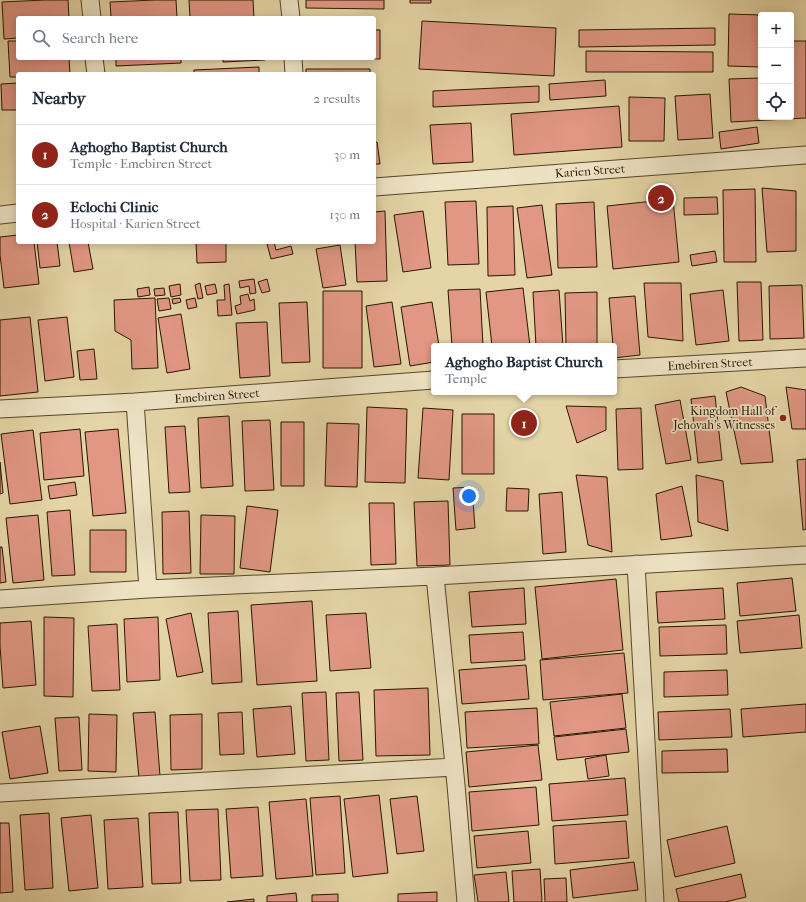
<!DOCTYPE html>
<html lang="en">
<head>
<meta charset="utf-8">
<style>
	body { margin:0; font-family:"IM FELL French Canon",serif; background:#f2f2f3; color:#1f2937 }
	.controls { position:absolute; right:12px; top:12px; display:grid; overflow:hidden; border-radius:4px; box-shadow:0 2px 10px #0003 }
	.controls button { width:36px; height:36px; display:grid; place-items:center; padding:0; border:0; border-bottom:1px solid #e0e1e3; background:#fff; color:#1f2937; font:20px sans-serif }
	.you { position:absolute; left:469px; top:496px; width:14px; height:14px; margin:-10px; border:3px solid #fff; border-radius:50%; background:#1a73e8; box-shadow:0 0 0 6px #1a73e833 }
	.badge { display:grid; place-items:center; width:26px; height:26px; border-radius:50%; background:#8f2418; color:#fff; font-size:13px; font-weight:700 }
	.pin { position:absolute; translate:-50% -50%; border:2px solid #fff; box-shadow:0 1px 4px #0006 }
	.popup { position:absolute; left:431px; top:343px; width:186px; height:52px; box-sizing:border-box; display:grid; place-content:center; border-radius:4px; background:#fff; filter:drop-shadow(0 1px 3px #0005); font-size:13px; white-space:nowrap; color:#747a83 }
	.popup b { font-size:15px; color:#1f2937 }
	.popup::after { content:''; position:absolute; left:50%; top:100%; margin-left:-8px; border:8px solid transparent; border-top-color:#fff }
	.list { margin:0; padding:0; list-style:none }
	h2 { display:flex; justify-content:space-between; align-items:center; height:52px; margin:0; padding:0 16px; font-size:17px }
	h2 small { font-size:13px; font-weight:400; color:#747a83 }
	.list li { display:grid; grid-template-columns:26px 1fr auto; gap:12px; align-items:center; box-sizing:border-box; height:60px; padding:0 16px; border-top:1px solid #e0e1e3 }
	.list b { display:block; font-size:15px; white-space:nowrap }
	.list p { margin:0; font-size:13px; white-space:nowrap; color:#747a83 }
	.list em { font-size:13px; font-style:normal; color:#747a83 }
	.icon { flex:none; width:22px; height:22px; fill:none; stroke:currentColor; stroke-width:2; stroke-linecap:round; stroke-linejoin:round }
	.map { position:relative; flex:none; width:806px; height:902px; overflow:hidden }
	.search { position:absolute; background:#fff; box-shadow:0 2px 10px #0003; left:16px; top:16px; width:360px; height:44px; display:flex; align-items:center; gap:10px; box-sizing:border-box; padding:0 14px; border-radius:4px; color:#747a83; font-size:15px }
	.panel { position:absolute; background:#fff; box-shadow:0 2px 10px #0003; left:16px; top:72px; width:360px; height:172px; border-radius:4px }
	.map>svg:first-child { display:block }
	.building { fill:#e19784; stroke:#271601 }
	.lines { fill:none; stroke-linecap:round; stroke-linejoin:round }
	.minor-casing { stroke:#56462a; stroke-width:19 }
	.minor { stroke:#eee4c5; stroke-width:17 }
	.poi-dot { fill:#8f2418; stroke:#eee4c5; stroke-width:1.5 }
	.labels { text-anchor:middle; stroke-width:3.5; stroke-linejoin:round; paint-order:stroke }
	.street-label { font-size:12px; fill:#271601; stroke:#eee4c5 }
	.poi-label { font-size:12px; fill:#271601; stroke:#eee4c5; text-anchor:end }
</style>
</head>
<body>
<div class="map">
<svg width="806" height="902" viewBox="0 0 806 902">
	<rect width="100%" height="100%" fill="#e5d5a6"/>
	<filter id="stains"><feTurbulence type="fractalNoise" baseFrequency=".005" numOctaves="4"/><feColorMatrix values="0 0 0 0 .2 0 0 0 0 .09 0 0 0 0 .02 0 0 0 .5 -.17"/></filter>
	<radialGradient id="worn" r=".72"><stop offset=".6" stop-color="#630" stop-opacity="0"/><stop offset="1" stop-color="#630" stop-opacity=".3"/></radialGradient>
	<path class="building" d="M45,0h23l1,18h-51v20l-14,1 -2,-37z
		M155,0h21l1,18h-66l-1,-16z
		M189,0h64l1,18h-64z
		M306,0h78v9l-78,-1z
		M410,0h21v3h-21z
		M729,14l32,1v52l-33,-1z
		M422,21l134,7 -2,48 -135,-7z
		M715,28v17l-136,2v-17z
		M374,30h6v29l-32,-1h26z
		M8,41h10v17h51l1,16h-52v3h-8z
		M791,41h15v77l-75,4 -2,-43 32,-1v39h30z
		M586,51l127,1v20h-127z
		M116,58h65v5l-65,3z
		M223,58h42v2l-42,2z
		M259,67v7h-65v-4z
		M306,69h64v5h-64z
		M605,80l1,16 -56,4 -1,-16z
		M18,83v27h-16l-1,-26z
		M539,86v16l-106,5v-16z
		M710,94l3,44 -35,2 -3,-44z
		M629,97l36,1 -1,43h-35z
		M619,106l3,41 -108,8 -3,-41z
		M471,123l2,39 -40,2 -3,-39z
		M757,127l2,16 -38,6 -2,-17z
		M377,142l3,22h-6v-21z
		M762,188l34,3v60l-29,1z
		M755,189l1,73h-32l-1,-72z
		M717,197l1,17 -34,1v-17z
		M673,199l6,63 -66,7 -6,-63z
		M476,201l3,63 -31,1 -3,-63z
		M594,202l3,65 -39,1 -2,-64z
		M542,205l10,70 -25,3 -10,-70z
		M513,206l2,69 -27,1 -1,-69z
		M385,211l2,70 -30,1 -2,-40h19v-30z
		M423,211l8,57 -28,4 -9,-57z
		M18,235v7h16l5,42 -35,4 -4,-33v-18z
		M37,242h20l3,24 -20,2z
		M69,242h19l5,27 -19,3z
		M196,242h30v20l-29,1z
		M274,242l2,8 15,-4 2,8 -22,5 -4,-15z
		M340,245l6,40 -23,3 -7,-39z
		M715,251l2,11 -25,4 -2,-11z
		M254,279l2,14 -6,1 -1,-8 -9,2 -1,-7z
		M267,279l3,12 -8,2 -4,-11z
		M737,282h24l2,58 -24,1z
		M200,283l3,15 -5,1 -3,-14z
		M644,283h37l2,58 -35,-4z
		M180,284l1,11 -10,2 -2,-11z
		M215,284l2,9 -10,2 -2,-9z
		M229,284l3,31 -14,1 -1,-16h8l-1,-15z
		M802,285l2,53 -34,1 -1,-53z
		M149,287l1,8 -12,2 -1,-8z
		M164,288l1,7 -10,1 -1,-7z
		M523,288l7,58h-38l-6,-54z
		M480,289l3,57h-31l-4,-56z
		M559,290l4,56h-27l-3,-54z
		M723,290l6,51 -33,4 -6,-51z
		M323,291h39v77h-39z
		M597,292v54h-31l-1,-53z
		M248,294l2,7 4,-2 1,11 -18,4 -2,-8 6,-2 -1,-8z
		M635,296l5,59 -26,3v-12h-1l-4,-48z
		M155,298l3,70 -26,1 -1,-29 -16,-9 -1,-31z
		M169,298l2,11 -12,2 -2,-12z
		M180,298l1,4 -8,2 -1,-5z
		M195,298l2,9 -9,2 -2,-9z
		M307,302l3,60 -28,1 -3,-60z
		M392,302l9,62 -27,3 -8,-61z
		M432,302l7,44h-5v16l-24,4 -9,-59z
		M181,314l9,55 -23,4 -9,-55z
		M30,317l8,75 -38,4v-76z
		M67,317l7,60 -29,4 -7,-61z
		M267,322l3,54 -30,2 -4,-55z
		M94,349l3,30 -17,1 -3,-29z
		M741,387l24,9 8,66 -32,2 -15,-72z
		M786,387l20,3v39h-14z
		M715,396l7,64 -24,3 -7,-64z
		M680,400l11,60 -25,4 -11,-59z
		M566,406l40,1v23l-29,13z
		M367,407l40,2 -2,74 -40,-1z
		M423,408l30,2 -4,70 -31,-2z
		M641,408l2,61 -25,1 -2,-61z
		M462,414h32v60h-32z
		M229,416l4,70 -32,2 -3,-70z
		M270,420l4,70 -29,1 -3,-70z
		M281,422h23v64h-23z
		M327,423l32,1 -2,63 -32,-1z
		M185,426l5,66 -21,1 -4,-66z
		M80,429l4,47 -40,4 -4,-47z
		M118,429l8,84 -33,3 -8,-84z
		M33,430l9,70 -32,4 -9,-70z
		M806,459v70l-3,1 -6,-70z
		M0,462l3,31 -3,1z
		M576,475l31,2 5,75 -24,-7z
		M696,475l27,6 5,50 -30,-9z
		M75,482l2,13 -27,4 -2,-13z
		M682,486l10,50 -31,4 -5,-46z
		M472,487l3,41 -19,2 -3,-42z
		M507,488l22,1 -1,22h-22z
		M562,492l4,60 -23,2 -4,-60z
		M448,501l2,64 -33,1 -3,-64z
		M369,503h25l2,61 -25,1z
		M247,506l31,4 -8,62 -30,-4z
		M70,510l5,65 -23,1 -5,-64z
		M189,511l2,62 -28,1 -1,-62z
		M38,515l6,65 -31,3 -7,-65z
		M201,515l34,1 -1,58h-34z
		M90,530h36v42h-36z
		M0,547h2l4,35 -6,1z
		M792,578l4,33 -56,5 -3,-33z
		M616,579l7,71 -81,9 -7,-72z
		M524,588l2,36 -54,3 -3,-35z
		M723,588l2,31 -67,4 -2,-31z
		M312,601l5,80 -60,4 -6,-80z
		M238,611l4,71 -30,2 -4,-71z
		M191,613l12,59 -26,5 -11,-58z
		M366,613l5,55 -41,3 -4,-56z
		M799,615l3,33 -62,5 -3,-32z
		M44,617l30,1 -1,79 -29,-1z
		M158,617l2,63 -33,2 -3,-63z
		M31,621l5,64 -33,3 -3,-42v-23z
		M117,624l3,66 -28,1 -4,-65z
		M726,625l1,29 -67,2 -1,-29z
		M523,632l2,28 -54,3 -2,-28z
		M624,653l4,40 -85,7 -3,-40z
		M526,665l3,34 -67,5 -3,-34z
		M727,670l1,25 -64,2v-25z
		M428,688l2,67 -54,1 -2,-66z
		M326,692l3,68 -23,1 -4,-68z
		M359,692l4,68 -24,1 -3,-68z
		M622,694l4,34 -72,8 -4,-34z
		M806,704v28l-63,5 -2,-28z
		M291,706l4,48 -38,3 -4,-48z
		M537,708l2,36 -72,4 -2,-36z
		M730,709l2,28 -73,3 -1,-28z
		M155,712l5,64 -21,2 -6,-65z
		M242,712l2,42 -24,1 -2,-42z
		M89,714l28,1 -1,57 -28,-1z
		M202,714v55l-31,1 -1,-55z
		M79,717l3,53 -23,1 -4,-53z
		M40,726l8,47 -38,6 -8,-47z
		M626,729l3,23 -72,8 -3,-23z
		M538,745l4,35 -73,7 -3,-35z
		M727,749l1,23 -66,1v-22z
		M606,755l3,21 -21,3 -3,-20z
		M625,778l3,37 -76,6 -3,-37z
		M536,787l3,38 -67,6 -3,-39z
		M379,795l9,78 -35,4 -9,-78z
		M340,796l5,77 -29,2 -6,-77z
		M417,796l7,55 -27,3 -7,-55z
		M306,799l7,77 -37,3 -7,-77z
		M258,807l5,69 -32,2 -5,-69z
		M218,809l3,71 -31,1 -4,-71z
		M178,812l3,71 -29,1 -3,-71z
		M49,813l4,75 -28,2 -5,-75z
		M91,815l7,73 -29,3 -8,-73z
		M138,818l5,69 -35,2 -4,-69z
		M626,821l3,37 -74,6 -2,-38z
		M0,823h9l4,69 -13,1z
		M727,826l8,37 -60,14 -8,-37z
		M528,831l3,32 -54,5 -3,-32z
		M634,862l4,28 -65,8 -3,-28z
		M540,869l2,33h-28l-2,-31z
		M506,872l3,30h-31l-4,-27z
		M741,874l5,23 -21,5h-46l-3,-13z
		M566,878l1,24h-22l-1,-23z
		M437,892v10h-39v-8z
		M296,893l1,9h-30v-6z
		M338,894v8h-26v-7z
		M254,899v3h-27z"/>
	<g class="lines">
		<g class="minor-casing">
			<path id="minor" d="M90,0l2,18
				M289,0l2,18
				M94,58l2,16
				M293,58l1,16
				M374,187l432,-32
				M0,215l18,-2
				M614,369l192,-11
				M135,402l13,187
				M0,409l135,-7 299,-22
				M636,564l19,338
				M435,576l21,209 10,117
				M0,599l148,-10 287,-13 371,-21
				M0,793l454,-26"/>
		</g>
		<use href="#minor" class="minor"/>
	</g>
	<circle class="poi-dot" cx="783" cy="418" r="4"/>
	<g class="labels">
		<g class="street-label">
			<text transform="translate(590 171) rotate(-4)" y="4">Karien Street</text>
			<text transform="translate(710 364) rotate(-3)" y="4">Emebiren Street</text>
			<text transform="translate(217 396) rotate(-4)" y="4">Emebiren Street</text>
		</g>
		<g class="poi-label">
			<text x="775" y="415">Kingdom Hall of<tspan x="775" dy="14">Jehovah's Witnesses</tspan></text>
		</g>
	</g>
	<rect width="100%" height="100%" filter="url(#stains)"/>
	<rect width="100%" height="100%" fill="url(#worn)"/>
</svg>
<div class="controls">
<button>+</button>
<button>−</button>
<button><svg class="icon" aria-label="locate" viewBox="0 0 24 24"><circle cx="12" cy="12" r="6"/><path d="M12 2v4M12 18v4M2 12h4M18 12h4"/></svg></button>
</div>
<div class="you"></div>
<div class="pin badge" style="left:524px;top:423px">1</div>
<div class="popup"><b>Aghogho Baptist Church</b>Temple</div>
<div class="pin badge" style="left:661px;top:198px">2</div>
<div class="search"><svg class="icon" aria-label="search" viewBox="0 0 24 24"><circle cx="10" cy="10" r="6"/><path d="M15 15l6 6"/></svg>Search here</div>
<section class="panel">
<h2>Nearby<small>2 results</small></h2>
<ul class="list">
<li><span class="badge">1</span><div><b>Aghogho Baptist Church</b><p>Temple · Emebiren Street</p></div><em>30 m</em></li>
<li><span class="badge">2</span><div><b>Eclochi Clinic</b><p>Hospital · Karien Street</p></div><em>130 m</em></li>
</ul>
</section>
</div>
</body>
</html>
